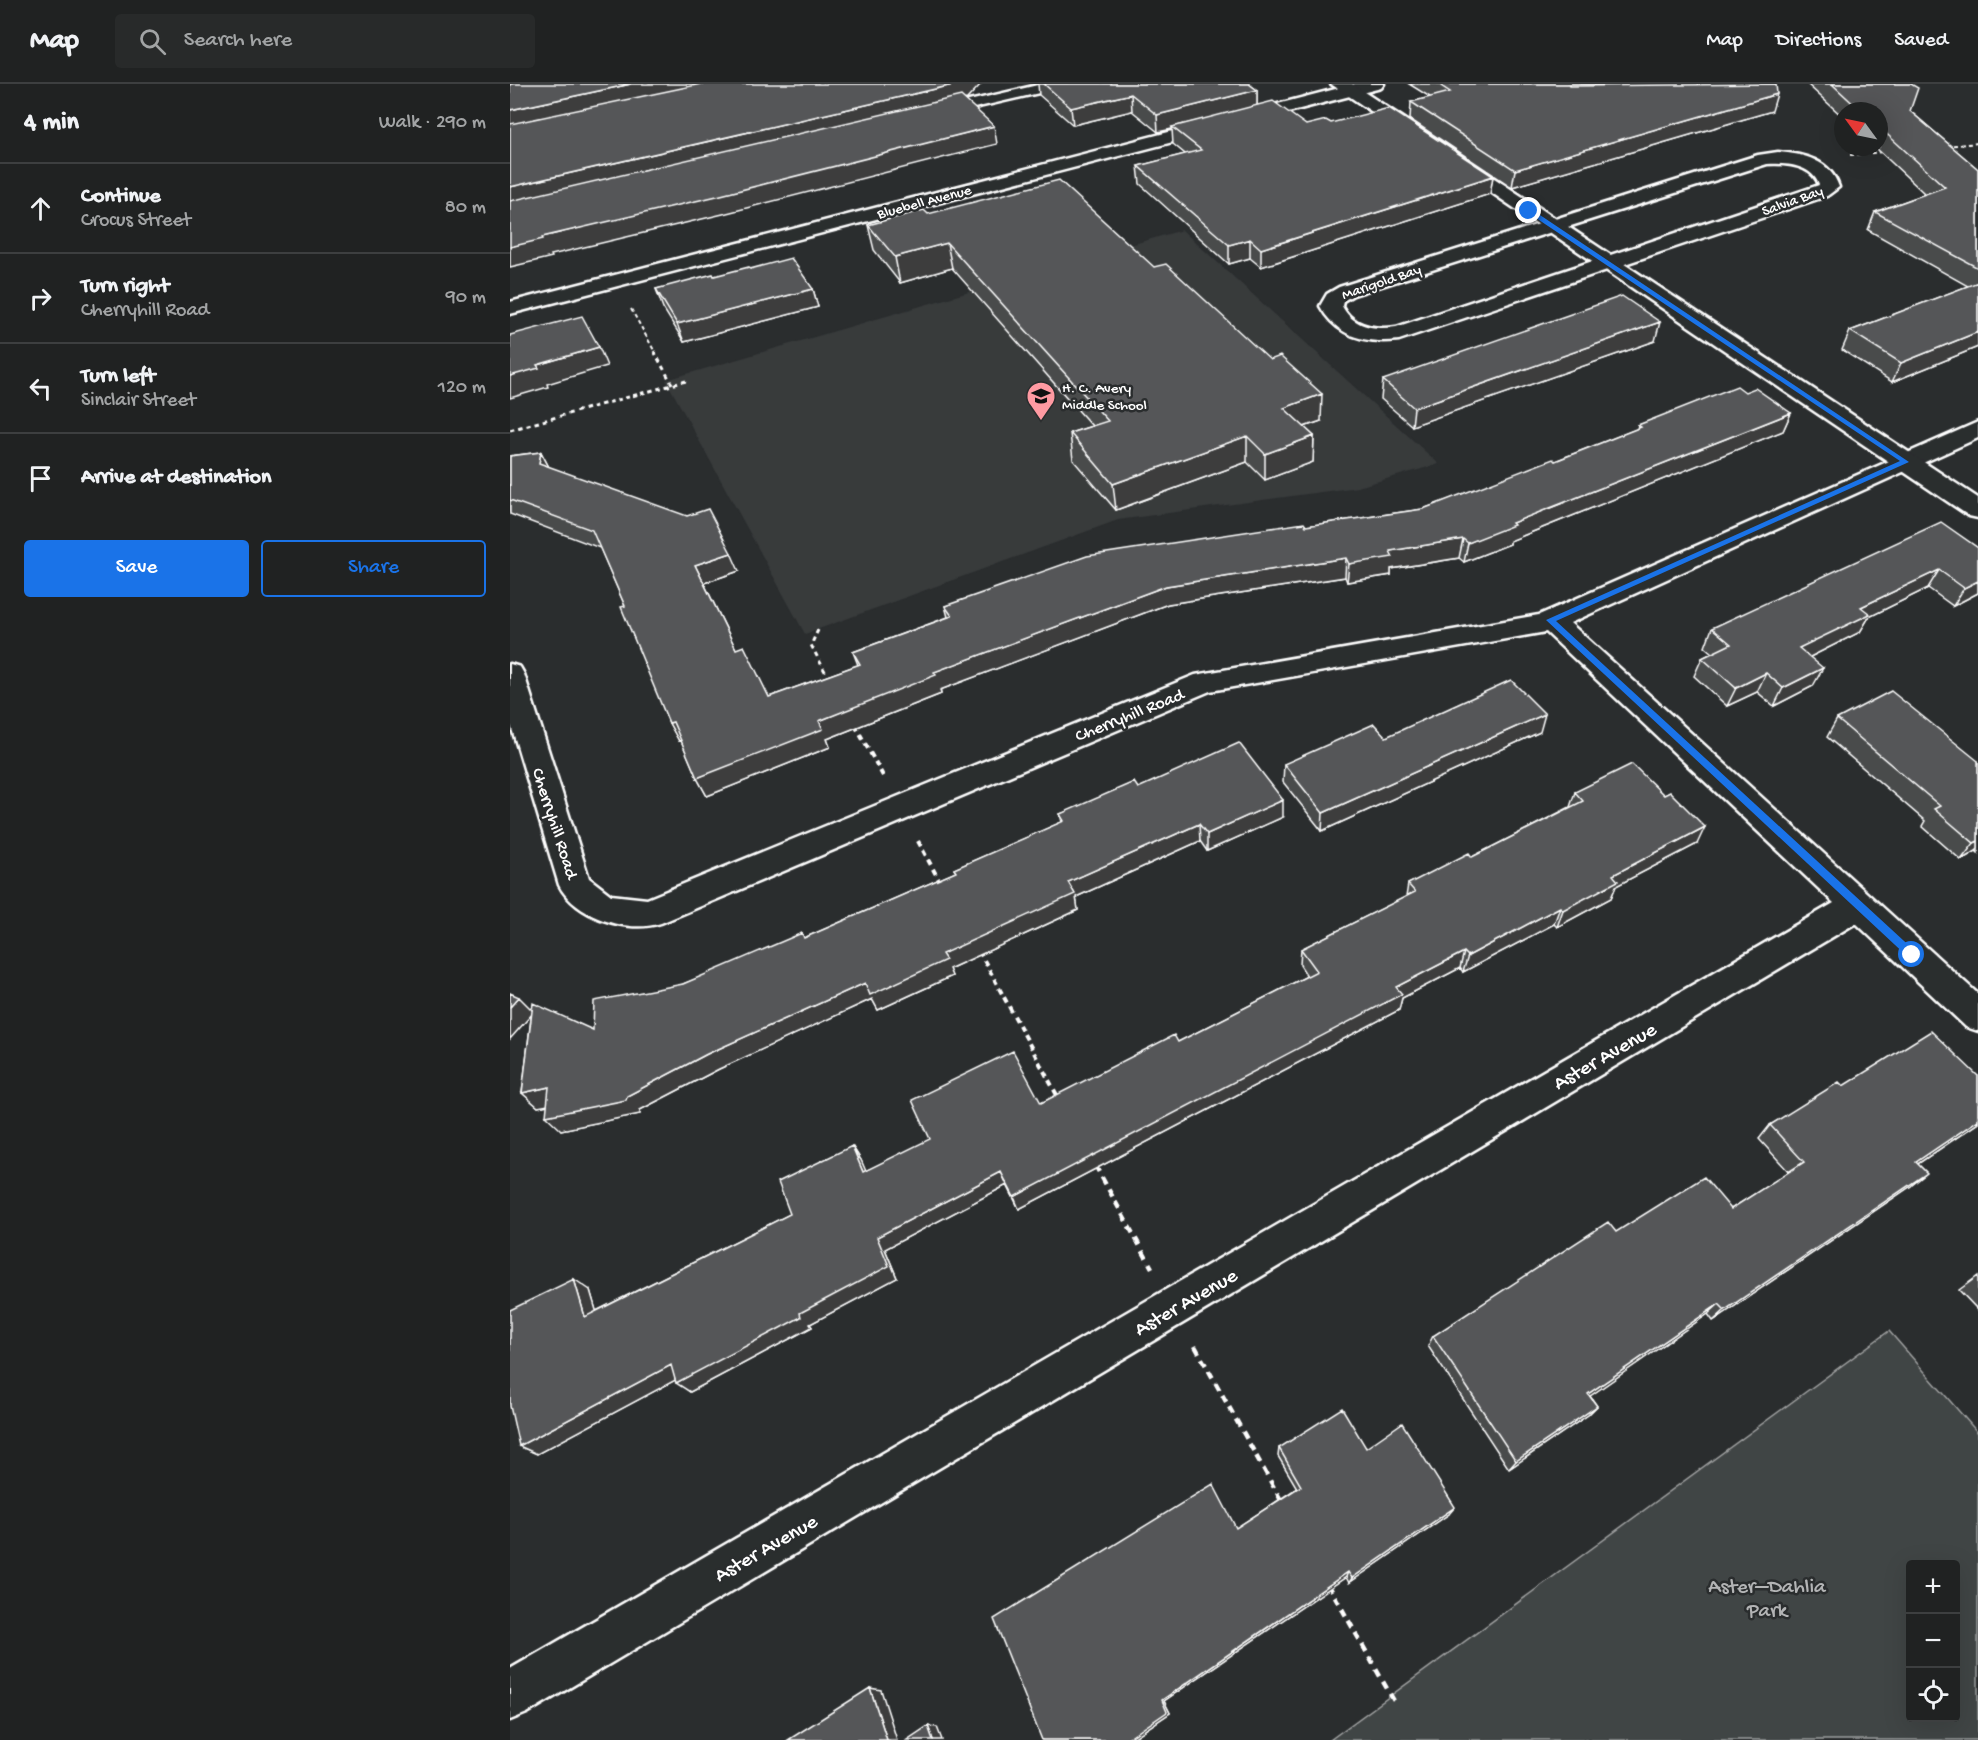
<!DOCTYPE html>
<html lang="en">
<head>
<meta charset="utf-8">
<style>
	body { margin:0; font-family:"Gochi Hand",sans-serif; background:#282a2a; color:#f1f3f6 }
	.controls { position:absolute; right:18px; bottom:18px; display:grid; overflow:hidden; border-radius:6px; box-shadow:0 6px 24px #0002 }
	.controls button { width:54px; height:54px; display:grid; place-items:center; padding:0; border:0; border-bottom:2px solid #3d3f40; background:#202222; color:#f1f3f6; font:30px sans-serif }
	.compass { position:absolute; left:1324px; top:18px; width:54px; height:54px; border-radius:50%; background:#202222; box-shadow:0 6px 24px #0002; rotate:303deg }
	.stop { position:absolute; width:18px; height:18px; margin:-14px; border:4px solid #1a73e8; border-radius:50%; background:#fff }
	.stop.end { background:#1a73e8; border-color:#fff; box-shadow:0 2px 6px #0008 }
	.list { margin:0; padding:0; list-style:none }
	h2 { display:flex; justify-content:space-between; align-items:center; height:78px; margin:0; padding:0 24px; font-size:26px }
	h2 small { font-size:20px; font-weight:400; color:#a2a4a5 }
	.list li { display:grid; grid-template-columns:39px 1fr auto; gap:18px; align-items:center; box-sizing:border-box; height:90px; padding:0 24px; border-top:2px solid #3d3f40 }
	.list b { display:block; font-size:22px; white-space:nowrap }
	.list p { margin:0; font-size:20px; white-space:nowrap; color:#a2a4a5 }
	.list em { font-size:20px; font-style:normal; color:#a2a4a5 }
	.actions { display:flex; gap:12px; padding:18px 24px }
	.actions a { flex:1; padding:14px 0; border:2px solid #1a73e8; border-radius:6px; text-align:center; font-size:21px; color:#1a73e8 }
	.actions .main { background:#1a73e8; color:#fff }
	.icon { flex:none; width:33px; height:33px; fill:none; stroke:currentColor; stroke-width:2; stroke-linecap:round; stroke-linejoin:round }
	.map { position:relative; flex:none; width:1468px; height:1656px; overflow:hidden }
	header { display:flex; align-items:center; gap:36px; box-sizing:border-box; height:84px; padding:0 30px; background:#202222; border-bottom:2px solid #3d3f40 }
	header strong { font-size:28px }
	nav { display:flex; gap:33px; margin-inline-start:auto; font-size:21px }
	.search { width:420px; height:54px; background:#282a2a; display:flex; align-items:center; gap:15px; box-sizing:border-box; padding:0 21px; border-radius:6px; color:#a2a4a5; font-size:22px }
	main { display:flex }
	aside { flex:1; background:#202222 }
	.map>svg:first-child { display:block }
	.built { fill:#373a3b }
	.green { fill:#414445; stroke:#a0a2a2; stroke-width:1.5; fill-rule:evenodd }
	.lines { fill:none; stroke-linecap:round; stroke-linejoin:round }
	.lane-casing { stroke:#fff; stroke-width:5 }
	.street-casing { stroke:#fff; stroke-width:5 }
	.secondary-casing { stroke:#fff; stroke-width:5 }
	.path-far3 { stroke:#fff; stroke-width:2; stroke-dasharray:4 3; stroke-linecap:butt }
	.path-far2 { stroke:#fff; stroke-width:3; stroke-dasharray:4.5 4; stroke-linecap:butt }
	.path-far1 { stroke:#fff; stroke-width:4; stroke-dasharray:6 4.5; stroke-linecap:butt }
	.path { stroke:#fff; stroke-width:4.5; stroke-dasharray:8 6; stroke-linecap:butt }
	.lane { fill:#2a2d2e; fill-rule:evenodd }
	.street { fill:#2a2d2e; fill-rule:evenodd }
	.secondary { fill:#2a2d2e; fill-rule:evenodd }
	.wall { fill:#494b4c; stroke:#fff; stroke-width:1.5 }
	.shaded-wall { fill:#3c3d3e; stroke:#fff; stroke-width:1.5 }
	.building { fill:#555758; stroke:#fff; stroke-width:1.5 }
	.route { fill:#1a73e8 }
	.labels { text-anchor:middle; stroke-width:5; stroke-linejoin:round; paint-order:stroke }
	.far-street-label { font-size:15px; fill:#fff; stroke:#2a2d2e }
	.far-poi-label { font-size:15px; fill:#fff; stroke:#2a2d2e; text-anchor:start }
	.street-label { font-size:18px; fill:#fff; stroke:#2a2d2e }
	.near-street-label { font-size:21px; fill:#fff; stroke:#2a2d2e }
	.near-park-label { font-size:21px; fill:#b3b4b5; stroke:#2a2d2e }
</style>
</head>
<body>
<header>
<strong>Map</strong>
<div class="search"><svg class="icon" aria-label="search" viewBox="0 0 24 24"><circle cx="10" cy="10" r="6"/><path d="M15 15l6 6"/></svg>Search here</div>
<nav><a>Map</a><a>Directions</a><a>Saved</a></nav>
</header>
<main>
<aside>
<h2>4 min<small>Walk · 290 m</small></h2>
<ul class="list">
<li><svg class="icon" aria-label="ahead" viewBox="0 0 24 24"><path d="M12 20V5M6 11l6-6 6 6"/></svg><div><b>Continue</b><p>Crocus Street</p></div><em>80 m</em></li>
<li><svg class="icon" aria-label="right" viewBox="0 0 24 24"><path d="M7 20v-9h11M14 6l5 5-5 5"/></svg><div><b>Turn right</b><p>Cherryhill Road</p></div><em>90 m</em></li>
<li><svg class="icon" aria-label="left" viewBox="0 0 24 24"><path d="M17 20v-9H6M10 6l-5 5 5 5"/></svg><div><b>Turn left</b><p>Sinclair Street</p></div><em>120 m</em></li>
<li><svg class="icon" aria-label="arrive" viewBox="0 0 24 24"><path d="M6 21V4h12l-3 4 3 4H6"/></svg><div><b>Arrive at destination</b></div></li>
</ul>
<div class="actions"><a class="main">Save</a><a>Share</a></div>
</aside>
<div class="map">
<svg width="1468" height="1656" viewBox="0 0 1468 1656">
	<rect width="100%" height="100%" fill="#2a2d2e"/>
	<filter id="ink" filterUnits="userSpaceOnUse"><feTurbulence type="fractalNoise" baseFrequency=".0167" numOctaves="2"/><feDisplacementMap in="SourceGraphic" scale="12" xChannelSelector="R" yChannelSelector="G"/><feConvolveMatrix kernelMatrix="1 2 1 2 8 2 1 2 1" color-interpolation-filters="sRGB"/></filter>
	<g filter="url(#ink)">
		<path class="built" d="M672,146l257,234 -81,23 -240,33 -313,114 -139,-254z"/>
		<path class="green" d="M1379,1247l89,102v307h-648zM1400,1480h46v154h-46z"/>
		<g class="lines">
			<g class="lane-casing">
				<path id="lane" d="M532,0h25l-2,3 -130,30 -7,-4 2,-3z"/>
			</g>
			<g class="street-casing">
				<path id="street" d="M845,0h29l-3,4 -871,226v-12z
					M1268,68c26,2 52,8 61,35l-12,9 -428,144c-33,4 -62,-3 -79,-34l7,-12 12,-7 419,-132zM1257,80c18,-1 45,0 52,21l-423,142c-22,3 -43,0 -54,-21l1,-5 10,-6z
					M1468,338v16l-408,185 408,371v37l-12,-4 -110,-104 -1329,790 -17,7v-51l1324,-766 -288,-271 -336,59 -549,232c-33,11 -86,-6 -102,-38l-49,-163v-58l10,3 4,7 65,204 22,17 36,4 548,-224 344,-60z"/>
			</g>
			<g class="secondary-casing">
				<path id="secondary" d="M821,0h21l626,414v20l-9,-2z"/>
			</g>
			<path class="path-far3" d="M1436,62l32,-3
				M1340,71l35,-3
				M121,225l24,43"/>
			<path class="path-far2" d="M144,267l18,33
				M0,346l176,-49
				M308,546l-7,15 18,34"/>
			<path class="path-far1" d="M345,641l28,51
				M408,757l22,41
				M469,867l79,146"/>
			<path class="path" d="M585,1081l57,103
				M685,1262l87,156
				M818,1500l66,117"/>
			<use href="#lane" class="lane"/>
			<use href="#street" class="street"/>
			<use href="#secondary" class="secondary"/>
		</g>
		<path class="wall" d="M528,0h211l8,6v15l49,20 25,-2 162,53 -3,18 -229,73 -11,-9 -21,6 -89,-80 -2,-18 47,-12 -12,-10 -1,-15 -14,3 -26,-21 -59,14 -34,-30z
			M899,0h200l-6,2 169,25 -260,76 -102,-68 1,-17 19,-5z
			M1297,0h104l-1,27 68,58v178l-86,35 -50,-32 8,-19 118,-45 -100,-56 7,-18 50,-18 -50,-47h4v-36h-36v6z
			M418,130l393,207 -17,6 10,9 -1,26 -48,18 -18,-18 -131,48 -43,-50 -3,-27 22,-7 -140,-158 -52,15 -26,-33 -6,-25z
			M240,185l63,20 5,18 -134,35 -21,-34 -7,-19z
			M1145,257l-243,85 -31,-27 2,-19z
			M1235,308l46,21 -8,18 -273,110v3l-46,18 -5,-4 -68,11v6l-44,7 -2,-5 -177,27 -228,86 1,4 -114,45 3,8 -123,49 -10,-18 -16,-38 -2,1 -10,-18 -44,-117 -25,-58 -90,-34v-58l31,-4 8,15 190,104 -35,12 32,66 33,48 89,-32 -5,-13 95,-35 -3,-11 361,-80 117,-17 132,-48 82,-32 1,-4z
			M1468,464v45l-25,13 -25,-18 -59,29 -9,15 -50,25 3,29 -39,20 -17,-14 -30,14 -33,-30 8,-18 10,-5 -7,-6 7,-19z
			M1327,635l141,42v92l-2,-2 -15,9 -39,-34 3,-5 -98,-84z
			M1030,648l-218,99 -39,-49 1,-18 102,-27z
			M628,704l145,29 -76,34 -7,-10 -124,56 2,13 -129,59 3,7 -74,34 -6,-11 -153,70 -79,41v4l-79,16 -14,-25 -9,2 -16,-14 10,-83 61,20 90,-46 121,-46 152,-66 -2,-3 108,-47 -2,-8z
			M1065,708l122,52 -81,42 -5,12 -54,29 -3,-3 -91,48 -3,-4 -58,30 -3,12 -380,199 -12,-24 -122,64 12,29 -87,46 2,3 -122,65 -15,-12 -138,74 -18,-8 71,-156 6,21 194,-97 62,-68 9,14 4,11 176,-68 137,-61 129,-66 -7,-11 1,-16 105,-52 2,-13 64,-27 98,-50z
			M1468,992v47l-60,41 -7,22 -198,135 -5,-7 -118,82 7,10 -9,9 -79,54 -81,-123 5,-10 183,-104 115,-23 58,-37 -30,-33 11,-14 73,-39z
			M1468,1192v34l-19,-20z
			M769,1364h87l83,66 -100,69 -3,-6 -182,124 6,12 -40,27h-88l194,-212 61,-40 -19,-32z"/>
		<path class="shaded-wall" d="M121,0h84l-205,45v-19z
			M447,0h24l-14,15 -457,108v-20z
			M1058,0h41l-43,12z
			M747,6v17l-85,20v2l-14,3 -1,-17z
			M621,10l1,17 -59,14 -2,-17z
			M1267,10l-5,17 -260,76 3,-17z
			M484,42l3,18 -274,70 -172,41 1,2 -42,10v-20l32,-10z
			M983,92l-3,18 -229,73v-18z
			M740,155v19l-21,6v-19z
			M437,159l5,25 -52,15 -5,-26z
			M303,205l5,18 -134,35 -7,-18z
			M1150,238l-5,19 -243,85 2,-18z
			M1468,248v15l-86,35 9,-19z
			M89,263l8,19 -60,18 1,3 -38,11v-22l27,-11z
			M812,310l-1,27 -38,13 1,-26z
			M1281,329l-8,18 -273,110v3l-46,18 4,-19 44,-20z
			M737,352v26l-131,48 -3,-26z
			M804,352l-1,26 -48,18v-26z
			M31,368l10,19 -12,-8z
			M953,455l-4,19 -68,11v6l-44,7 2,-18 41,-13z
			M221,469l8,18 -35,12 -9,-18z
			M836,474l-1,19 -177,27 -228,86 1,4 -114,45 3,8 -123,49 -10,-18 122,-57 115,-49 232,-86z
			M1429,486l-11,18 -59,29 -9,15 -70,35 9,-19 62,-41z
			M1468,497v12l-25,13 11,-18z
			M1313,584l-10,18 -39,20 9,-18z
			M1256,589l-9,19 -30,14 9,-18z
			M1035,630l-5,18 -218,99 1,-18z
			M163,638l10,18 -4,1 -10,-18z
			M773,716v17l-76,34v-17z
			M689,740l1,17 -124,56 2,13 -129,59 3,7 -74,34 -6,-11 -153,70 -79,41v4l-79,16 -15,-14 81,-20 80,-42 158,-71 77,-29 126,-72z
			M1195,743l-8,17 -81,42 -5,12 -54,29 6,-17 50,-35z
			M1468,757v8l-2,2 -15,9 13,-17z
			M1050,823l-6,17 -91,48 5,-16z
			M954,868l-4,16 -58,30 -3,12 -380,199 -5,-12 382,-210z
			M9,913l15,15 -24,27v-32z
			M39,1003l15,15 -26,5 -16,-14z
			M1468,1036v3l-77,52 15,-13z
			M342,1062l9,14 11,25 -9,-13z
			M491,1088l6,13 -122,64 12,29 -87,46 2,3 -122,65 -14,-9 124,-70 77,-76z
			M1417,1089l-16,13 -198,135 12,-11z
			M64,1195l16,11 11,37 -16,-10z
			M1209,1220l-11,10 -128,89 8,-9z
			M161,1281l14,10 -148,79 -18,-8z
			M1087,1322l-9,9 -79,54 7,-8z
			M945,1423l-6,7 -100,69 3,-5z
			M838,1488l-2,5 -182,124 6,12 -40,27h-4l36,-40z
			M360,1604l11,2 16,50h-10z
			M418,1642l9,1 5,13h-9z"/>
		<path class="building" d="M0,0h121l-121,26z
			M191,0h256l-447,103v-63z
			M534,0h205l8,6 -100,25 -26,-21 -60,14z
			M928,0h132v2l206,-2 1,10 -262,76 -104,-68 39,-10z
			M1322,0h79l7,4 -8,23 68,58v99l-103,-56 70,-25 -66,-60v-16h-18z
			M451,12l33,30 -277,70 -175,41 1,2 -33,8v-46z
			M763,17l33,24 20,-5 5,3 58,-15 104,68 -232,73 -11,-10 -21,6 -91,-79 63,-16 -29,-23z
			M549,96l95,87 12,-3 104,96 10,-4 42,38 -38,14 30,28 -49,18 -18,-18 -134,48 -43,-51 38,-12 -161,-178 -52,14 -27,-32 56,-15 4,4z
			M281,174l22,31 -136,35 -21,-35 57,-15 1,2 35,-9 1,2z
			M1468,198v50l-77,31 -51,-32z
			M1112,212l38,26 -246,86 -31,-28z
			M72,232l17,31 -62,18 2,3 -29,8v-41z
			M1227,302l8,6 10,-4 36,25 -279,110 2,2 -46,18 -5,-4 -73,12 3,6 -44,7 -3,-6 -180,28 -232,86 2,3 -117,46 4,8 -126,49 -24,-56 -4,1 -48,-116 4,-1 -33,-76 -82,-30v-44l31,-4 -2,11 148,53 21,-7 23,44 -36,12 41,84 8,-3 25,51 91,-33 -7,-12 99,-36 -7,-10 142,-50 217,-33 2,3 117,-17 130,-50 2,2 86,-34 -3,-2z
			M1431,438l37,26v33l-14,7 -25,-18 -78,37 9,7 -71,34 24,20 -40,20 -17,-15 -30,15 -34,-30 29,-14 -19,-16z
			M1001,596l34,34 -222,99 -39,-49 90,-40 12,13z
			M1381,607l87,70v80l-4,2 -40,-34 6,-3 -103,-87z
			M729,659l44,57 -76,34 -8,-10 -131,58 7,12 -133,60 4,6 -76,35 -5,-12 -158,71 -80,42 -1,4 -80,16 3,-29 -27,6 11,-90 60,27 1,-29 89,-17 119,-51 2,5 152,-66 -2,-3 110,-48 -4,-7 74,-32 4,6z
			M1122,680l32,31 6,-3 35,35 -92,48 5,6 -55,29 -3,-3 -92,49 -4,-4 -68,35 6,7 -388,203 -13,-25 -124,65 12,29 -89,47 1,4 -125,66 -5,-18 -152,81 -9,-40v-96l64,-31 11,38 205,-103 -12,-32 74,-36 11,26 67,-33 -18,-39 101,-49 28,52 133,-68 4,7 139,-71 -16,-22 114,-57 -7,-8 61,-31 3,4 111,-56 -8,-9z
			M0,909l9,4 -9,10z
			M1421,947l47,45v44l-62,42 11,11 -202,137 -6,-6 -131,90 9,12 -81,55 -83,-125 175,-114 8,10 88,-55 27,32 73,-47 -34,-37 69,-43 4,4z
			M832,1324l24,40 36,-25 53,84 -103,71 -4,-6 -186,128 5,12 -41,28h-84l-48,-121 219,-135 23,44 65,-42 -22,-38z
			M360,1604l17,52h-99z
			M418,1642l5,14h-26z"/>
	</g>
	<path class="route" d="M1017,125h4l378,253 -353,159 360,331v6h-7l-363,-338 354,-159 -373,-249z"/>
	<defs>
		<g id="school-pin" transform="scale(1.5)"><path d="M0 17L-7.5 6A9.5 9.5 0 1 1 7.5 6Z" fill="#ff9aa2" stroke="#2a2d2e"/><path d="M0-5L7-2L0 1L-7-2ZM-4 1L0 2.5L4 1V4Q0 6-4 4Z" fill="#111"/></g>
	</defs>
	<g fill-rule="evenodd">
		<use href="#school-pin" x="531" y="312"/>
	</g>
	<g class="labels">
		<g class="far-street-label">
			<text transform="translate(1282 116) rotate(-20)" y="5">Salvia Bay</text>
			<text transform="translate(414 117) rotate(-15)" y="5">Bluebell Avenue</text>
			<text transform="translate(871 197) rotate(-19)" y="5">Marigold Bay</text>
		</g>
		<g class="far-poi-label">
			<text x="552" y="308">H. C. Avery<tspan x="552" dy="17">Middle School</tspan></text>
		</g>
		<g class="street-label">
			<text transform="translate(619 630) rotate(-22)" y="6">Cherryhill Road</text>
			<text transform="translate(46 739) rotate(72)" y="6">Cherryhill Road</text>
		</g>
		<g class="near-street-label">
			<text transform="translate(1094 971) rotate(-30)" y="7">Aster Avenue</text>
			<text transform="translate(675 1217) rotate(-30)" y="7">Aster Avenue</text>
			<text transform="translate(255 1463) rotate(-30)" y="7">Aster Avenue</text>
		</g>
		<g class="near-park-label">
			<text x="1257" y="1508">Aster–Dahlia<tspan x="1257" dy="24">Park</tspan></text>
		</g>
	</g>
</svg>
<div class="controls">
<button>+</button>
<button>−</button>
<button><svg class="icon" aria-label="locate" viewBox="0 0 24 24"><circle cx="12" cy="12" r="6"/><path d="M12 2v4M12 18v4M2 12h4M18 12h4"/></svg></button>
</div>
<svg class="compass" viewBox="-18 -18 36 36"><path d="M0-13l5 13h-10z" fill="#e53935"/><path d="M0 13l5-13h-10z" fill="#a2a4a5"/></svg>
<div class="stop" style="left:1402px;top:871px"></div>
<div class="stop end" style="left:1019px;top:127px"></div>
</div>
</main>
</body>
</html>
